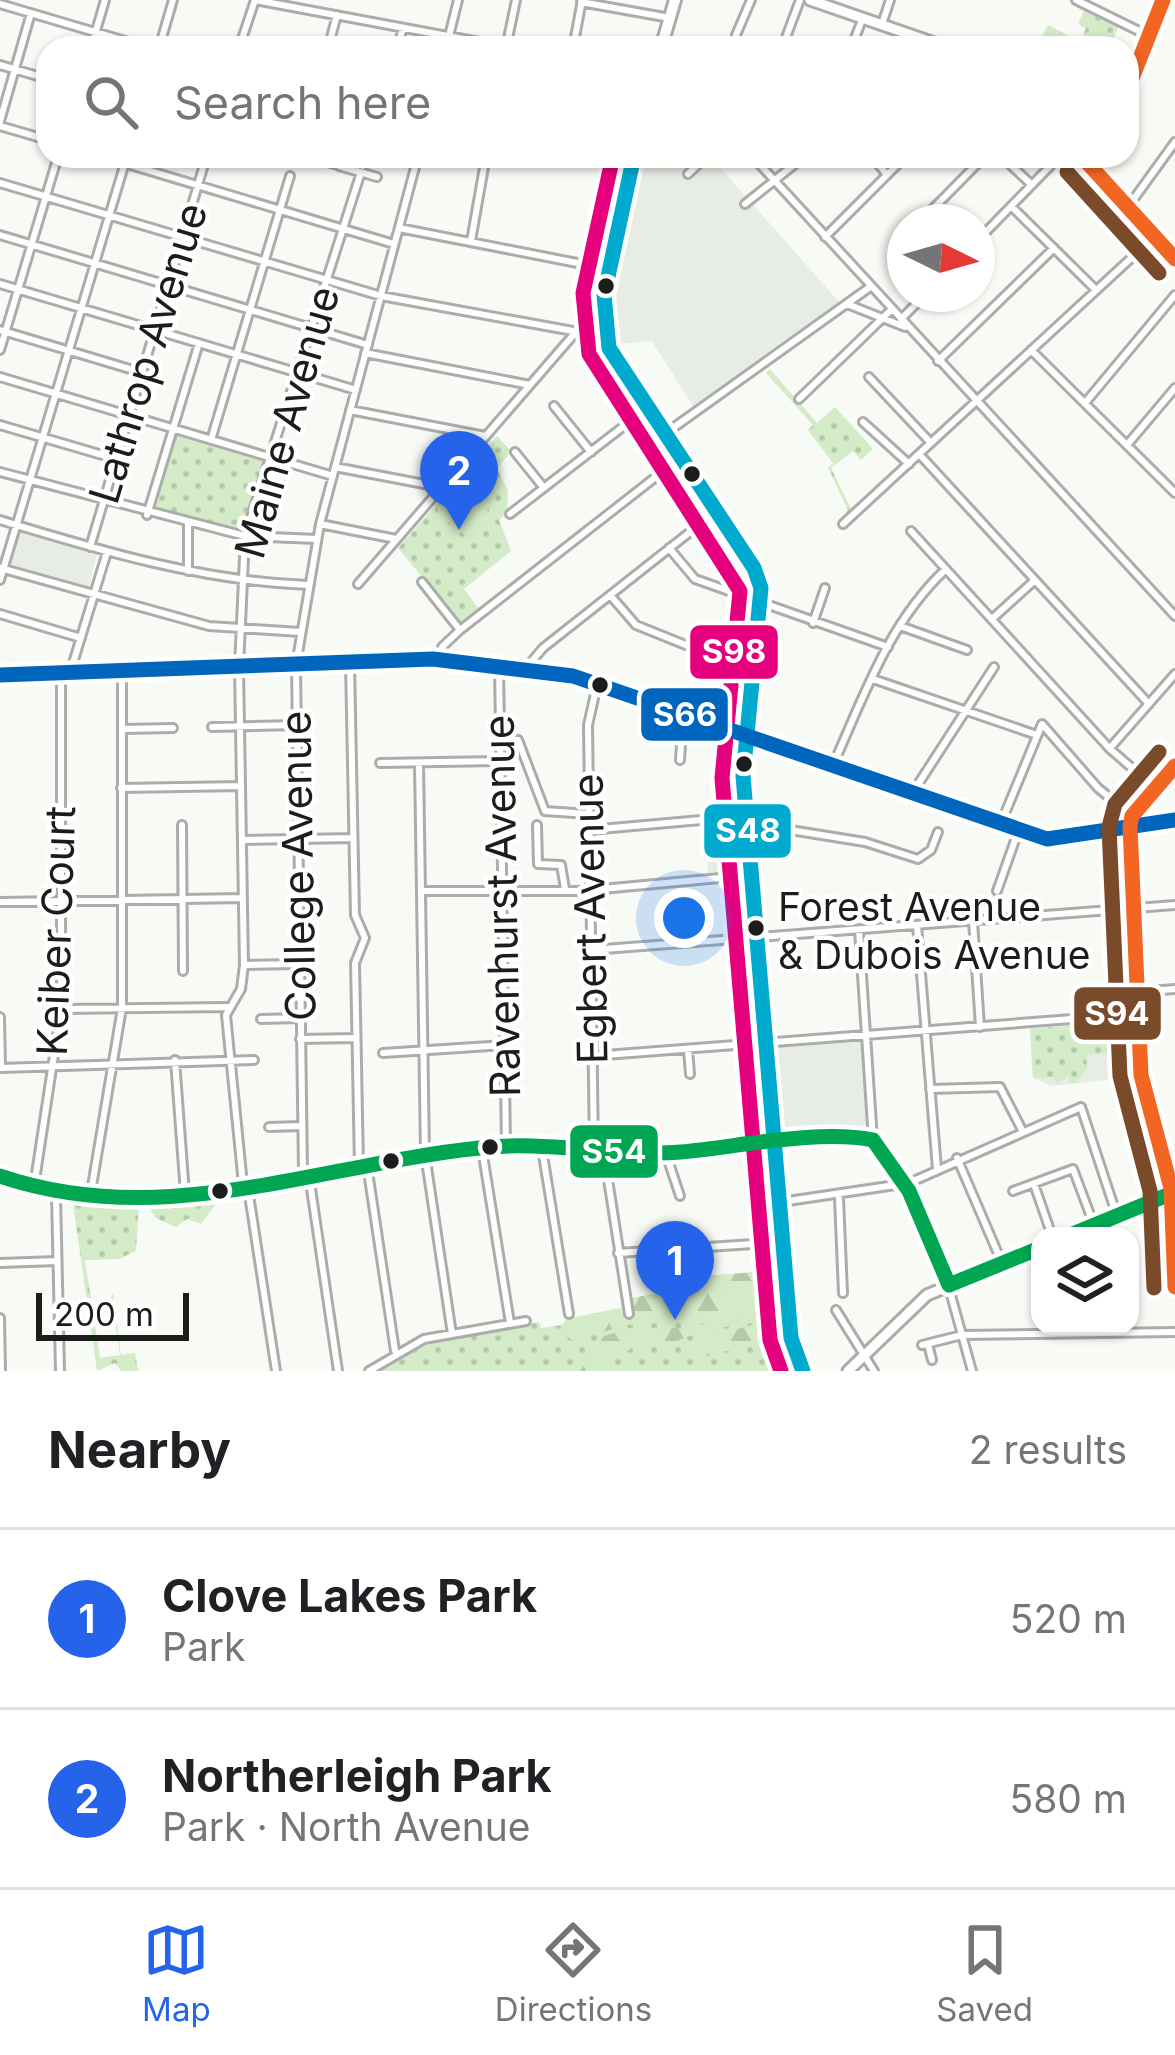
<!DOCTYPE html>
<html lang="en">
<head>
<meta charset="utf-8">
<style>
	body { margin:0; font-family:Inter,sans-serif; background:#f6f6f6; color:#202124 }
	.controls { position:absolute; right:36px; bottom:36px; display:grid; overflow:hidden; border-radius:24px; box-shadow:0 3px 9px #0004 }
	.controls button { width:108px; height:108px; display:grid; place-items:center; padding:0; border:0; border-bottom:3px solid #e0e0e0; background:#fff; color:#202124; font:60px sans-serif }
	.compass { position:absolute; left:887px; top:204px; width:108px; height:108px; border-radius:50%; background:#fff; box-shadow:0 3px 9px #0004; rotate:95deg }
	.scale { position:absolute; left:36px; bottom:30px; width:153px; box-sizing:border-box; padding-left:12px; border:6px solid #1b1d1a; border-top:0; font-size:33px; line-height:42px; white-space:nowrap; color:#1b1d1a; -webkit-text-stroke:9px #fff; paint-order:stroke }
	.you { position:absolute; left:684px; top:918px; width:42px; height:42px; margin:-30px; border:9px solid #fff; border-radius:50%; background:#1a73e8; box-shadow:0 0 0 18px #1a73e833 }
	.badge { display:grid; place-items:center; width:78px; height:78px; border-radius:50%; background:#2563eb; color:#fff; font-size:39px; font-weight:700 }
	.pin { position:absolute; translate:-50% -99px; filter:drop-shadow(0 3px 6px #0008) }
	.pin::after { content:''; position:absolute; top:63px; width:42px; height:36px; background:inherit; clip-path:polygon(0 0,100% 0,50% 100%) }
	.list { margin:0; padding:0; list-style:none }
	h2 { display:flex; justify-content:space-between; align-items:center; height:156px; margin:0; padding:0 48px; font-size:51px }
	h2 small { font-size:39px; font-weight:400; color:#757577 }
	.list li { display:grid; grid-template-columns:78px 1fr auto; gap:36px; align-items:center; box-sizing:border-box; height:180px; padding:0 48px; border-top:3px solid #e0e0e0 }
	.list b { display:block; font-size:45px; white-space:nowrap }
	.list p { margin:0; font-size:39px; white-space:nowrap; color:#757577 }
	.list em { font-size:39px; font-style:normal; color:#757577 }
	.icon { flex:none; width:66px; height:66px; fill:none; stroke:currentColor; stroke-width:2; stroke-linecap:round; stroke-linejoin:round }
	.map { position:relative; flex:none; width:1175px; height:1371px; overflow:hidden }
	.search { position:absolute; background:#fff; box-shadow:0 3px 9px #0004; left:36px; right:36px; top:36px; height:132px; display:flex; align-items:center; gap:30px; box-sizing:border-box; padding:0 42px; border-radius:36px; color:#757577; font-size:45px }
	.sheet { height:516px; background:#fff }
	nav { display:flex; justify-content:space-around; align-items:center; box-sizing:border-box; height:168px; border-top:3px solid #e0e0e0; background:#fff; font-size:33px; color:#757577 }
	nav a { display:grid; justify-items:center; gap:6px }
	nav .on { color:#2563eb }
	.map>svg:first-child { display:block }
	.built { fill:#e7ede4 }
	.green { fill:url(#green-dots) }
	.forest { fill:url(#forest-firs) }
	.pitch { fill:#d4ebc7 }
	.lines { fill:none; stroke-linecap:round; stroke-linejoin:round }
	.minor-casing { stroke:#abadaa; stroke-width:12 }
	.tertiary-casing { stroke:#abadaa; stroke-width:15 }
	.secondary-casing { stroke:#abadaa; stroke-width:16 }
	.minor { stroke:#fefefe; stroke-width:6 }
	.tertiary { stroke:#fefefe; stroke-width:9 }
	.secondary { stroke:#fefefe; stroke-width:10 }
	.bus-1-casing { stroke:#fff; stroke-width:24 }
	.bus-2-casing { stroke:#fff; stroke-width:24 }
	.bus-3-casing { stroke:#fff; stroke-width:24 }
	.bus-4-casing { stroke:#fff; stroke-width:24 }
	.bus-5-casing { stroke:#fff; stroke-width:24 }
	.bus-6-casing { stroke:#fff; stroke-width:24 }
	.bus-1 { stroke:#00a9ce; stroke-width:15 }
	.bus-2 { stroke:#e5007d; stroke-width:15 }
	.bus-3 { stroke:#00a651; stroke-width:15 }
	.bus-4 { stroke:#0065bd; stroke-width:15 }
	.bus-5 { stroke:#f26522; stroke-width:15 }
	.bus-6 { stroke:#7a4b2a; stroke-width:15 }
	.bus-dot { fill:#1b1d1a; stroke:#fff; stroke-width:4.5 }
	.labels { text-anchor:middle; stroke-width:9; stroke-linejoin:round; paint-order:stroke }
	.bus-label { font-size:39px; fill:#1b1d1a; stroke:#fff; text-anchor:start }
	.street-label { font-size:42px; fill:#1b1d1a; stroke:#fff }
	.line-badge { stroke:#fff; stroke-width:4.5 }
	.badge-label { font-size:33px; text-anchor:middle; font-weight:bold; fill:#fff }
</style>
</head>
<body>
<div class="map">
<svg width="1175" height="1371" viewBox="0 0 1175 1371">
	<defs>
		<pattern id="green-dots" width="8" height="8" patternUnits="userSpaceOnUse" patternTransform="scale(3)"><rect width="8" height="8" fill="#d4ebc7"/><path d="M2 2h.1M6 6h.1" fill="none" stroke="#b5c9aa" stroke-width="1.8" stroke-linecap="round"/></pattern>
		<pattern id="forest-firs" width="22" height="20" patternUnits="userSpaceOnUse" patternTransform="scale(3)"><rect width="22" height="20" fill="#d4ebc7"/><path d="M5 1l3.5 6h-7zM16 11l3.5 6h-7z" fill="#b5c9aa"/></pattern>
	</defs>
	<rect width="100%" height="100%" fill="#f7faf5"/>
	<path class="built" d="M643,156h39l7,8 9,-8h12l129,146 -146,104 -41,-65 -36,3 -5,-24 7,-76z
		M19,532l78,23 -9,34 -79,-23z
		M739,825l4,45 -35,3 -4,-45z
		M1130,1021l3,56 -82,9 -18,-8 -3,-49z
		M862,1041l7,89 -86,8 -8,-90z"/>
	<path class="green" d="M1084,11l34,16 -8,21h-56l-14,-8 8,-15 32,17 6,-14 -8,-4z
		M770,369l47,54 18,-16 38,42 -12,11 -8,-9 -22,17 21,43 -17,18 13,-19 -20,-42 5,-5 -25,-33 5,-5 -47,-52z
		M176,435l89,27 -23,67 -87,-19z
		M497,436l14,15 -14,18 11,21 -1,23 -8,7 12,31 -47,38 14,19 -18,15 -62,-75z
		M1101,1023l-20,4v13l29,-1 2,14 -26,2 1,13 -11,15h-7v-7l-13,8 -2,-7 -21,1 -3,-49z
		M220,1198l-19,26 -14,-5 -11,8 -20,-9 -9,-13z
		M139,1203l-3,48 -17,8 -34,1 15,98 20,-3 -9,-60 2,-1 8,61 14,-2 3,18h-17l-6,-8 -18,8 -24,-167z
		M755,1272l3,25 24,-2 4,47 11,29h-422c46,-34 109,-39 164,-49l2,6 21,-3 4,-6 55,-11 3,11 11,-2 -3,-19 27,-5 -1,-13z"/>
	<path class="forest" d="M755,1272l3,25 24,-1 -9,11 -22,9 29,-9 4,6 -96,23 -1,-9 64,-11 -124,9 -54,16 -8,-6 1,-16 55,-11 3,11 11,-2 -3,-19 27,-5 -1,-13z
		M784,1317l2,19 -83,21 -13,-16z
		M679,1328l6,9c-16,10 -24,2 -40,6 -29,8 -31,28 -65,28l24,-35 27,-8z"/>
	<path class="pitch" d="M469,470c23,22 25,47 5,72l-35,-26 -2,-10z"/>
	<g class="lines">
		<g class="minor-casing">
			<path id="minor" d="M255,0l257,48
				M1076,0l71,35
				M581,2l89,16
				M0,4l149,44
				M882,24l8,-24
				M736,35l15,-35
				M91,48l14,-48
				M159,48l14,-48
				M239,48l16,-48
				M328,48l9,-33
				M397,48l6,-20
				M446,48l12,-48
				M506,48l10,-48
				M573,48l9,-48
				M782,48l18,-48
				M851,48l11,-28
				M0,65l48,14
				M0,121l31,-108
				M0,126l48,14
				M100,156l294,88
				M306,156l28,8
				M752,156l423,460
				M872,156l15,19
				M1001,156l31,29
				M339,166l38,11
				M363,166l2,-10
				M688,174l19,-18
				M0,183l381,113 225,41
				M745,204l60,-48
				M1011,206l85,84
				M1128,207l47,-65
				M920,222l65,-66
				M399,228l209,41
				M0,235l368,110
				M825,237l81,-81
				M471,241l15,-85
				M977,241l83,-85
				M899,244l6,-6
				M0,284l356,106
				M847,304l58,23
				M901,319l25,-25
				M0,330l140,42
				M0,350l58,-194
				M1031,350l144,143
				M365,353l165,32
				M938,361l116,-113
				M0,377l333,99
				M869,377l62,66
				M799,399l93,-90
				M1085,403l90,-108
				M554,406l37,46
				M350,410l135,26
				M863,422l46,42
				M0,425l116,34
				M666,433l204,-146
				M211,440l79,-264
				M1127,445l48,-57
				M515,452l29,36
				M920,455l229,249
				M335,467l105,20
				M0,472l245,64 72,3
				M510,514l136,-105
				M147,515l52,-172
				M0,520c102,31 202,61 308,65
				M320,524l76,15
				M843,524l311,-287
				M911,531l199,218 45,39
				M90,547l116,-389
				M669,548l26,31 193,68
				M0,568l209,58 91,6
				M188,571v-47
				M0,580l127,-424
				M422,582l38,48
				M358,584l217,-251
				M610,595l26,30 114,46
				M0,614l81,24
				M992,619l43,-39
				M813,623l12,-35
				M900,626l67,24
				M442,659v-12l18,-17 220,-172
				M350,663l5,252 10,23 -10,25 4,203
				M499,665l7,481
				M527,667l16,-19 175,-138
				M70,673l37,-121
				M873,679l161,55
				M212,727l84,-2
				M123,729l50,-1
				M500,739l18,1 27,71 44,3
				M1110,748l65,-74
				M680,760l3,-45
				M380,763l120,-2
				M419,763l6,391 27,180
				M833,765c31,-69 56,-143 113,-196
				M1175,766l-43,50 -2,10 11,249 30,113 4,99
				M121,788l120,-2
				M913,792l81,-125
				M747,823l118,19 53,17 13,-9 7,-18
				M1001,823l41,-99 56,64 34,28
				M182,825l1,146
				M537,825l1,39 23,1 4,24
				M589,830l157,-14
				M242,840l111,-2
				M421,891h159l172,-16
				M997,891l22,-62
				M0,902l243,-4
				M973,921l7,106
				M917,925l20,244
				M859,930l14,210
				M591,950l584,-45
				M244,965l55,-1
				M1137,992l38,-3
				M63,1009l164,-2
				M0,1017l1,51
				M261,1019l39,-1
				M300,1039l56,-1
				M688,1049l2,25
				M383,1053l122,-8
				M592,1056l545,-42
				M175,1060l10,134
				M0,1068l254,-8
				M930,1089l70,-2 22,43
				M269,1127l33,-1
				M482,1149l28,174
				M542,1149l27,165
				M594,1151l-6,-426 9,-40
				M604,1154l25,160
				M666,1154l14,42
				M957,1158l45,105
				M367,1165l28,186
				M1034,1184l18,52
				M34,1187l27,-178v-335
				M1013,1191l60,-22 21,56
				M56,1195l4,176
				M90,1198l32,-190v-336
				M839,1198l4,95
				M781,1202l128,-19 172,-76 36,109
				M618,1253l164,-11
				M0,1263l57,-2
				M949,1288l23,83
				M836,1310l38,61
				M0,1318l1,53
				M928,1344l4,16
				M922,1345l40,-10 213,-3
				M276,1371l-27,-176 -6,-11 -17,-169 15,-26 3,-24 -5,-298 6,-131 116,-364
				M338,1371l-28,-189 -7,-10 -7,-507 24,-141 98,-368
				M369,1371l55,-32 102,-18"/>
		</g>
		<g class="tertiary-casing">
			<path id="tertiary" d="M810,0l139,48
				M1127,91l36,-91
				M1081,156l94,103
				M0,675l433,-16 140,17 474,163 128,-19
				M0,1176l56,19 34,3 134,-4 258,-47 184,6 199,-16 8,3 36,51 40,94
				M1068,1236l107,-44
				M848,1371l79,-76 113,-47"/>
		</g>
		<g class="secondary-casing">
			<path id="secondary" d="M661,48l14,-48
				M634,156l-30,139 5,53 145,220 7,20 -18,188 48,562 12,33"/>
		</g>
		<use href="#minor" class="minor"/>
		<use href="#tertiary" class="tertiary"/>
		<use href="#secondary" class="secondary"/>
		<g class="bus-1-casing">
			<path id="bus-1" d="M634,156l-30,139 5,53 145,220 7,20 -18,188 48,562 12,33"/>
		</g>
		<g class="bus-2-casing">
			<path id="bus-2" d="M613,156l-30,137 6,61 151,237 -18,187 48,562 11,31"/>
		</g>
		<g class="bus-3-casing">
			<path id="bus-3" d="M873,1140l36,51 40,94
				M0,1176c163,55 317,-11 479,-28 67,-8 135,9 202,4 56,-5 138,-23 192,-12
				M1068,1236l107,-44
				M949,1285l91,-37"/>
		</g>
		<g class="bus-4-casing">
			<path id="bus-4" d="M0,675l433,-16 140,17 474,163 128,-19"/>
		</g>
		<g class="bus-5-casing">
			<path id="bus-5" d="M1127,91l36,-91
				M1083,158l92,101
				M1175,766l-43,50 -2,10 11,249 30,113 4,99"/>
		</g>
		<g class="bus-6-casing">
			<path id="bus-6" d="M1067,172l92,101
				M1154,1288l-4,-97 -30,-115 -11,-249 6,-23 44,-52"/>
		</g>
		<use href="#bus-1" class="bus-1"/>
		<use href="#bus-2" class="bus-2"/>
		<use href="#bus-3" class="bus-3"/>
		<use href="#bus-4" class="bus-4"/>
		<use href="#bus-5" class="bus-5"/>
		<use href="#bus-6" class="bus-6"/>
	</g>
	<g class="bus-dot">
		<circle cx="606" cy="286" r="10"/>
		<circle cx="692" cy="474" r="10"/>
		<circle cx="600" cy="685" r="10"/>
		<circle cx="744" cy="764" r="10"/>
		<circle cx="756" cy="928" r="10"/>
		<circle cx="490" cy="1147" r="10"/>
		<circle cx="391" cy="1161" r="10"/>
		<circle cx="220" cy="1191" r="10"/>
	</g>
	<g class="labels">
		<g class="bus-label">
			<text x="778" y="921">Forest Avenue<tspan x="778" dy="48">&amp; Dubois Avenue</tspan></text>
		</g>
		<g class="street-label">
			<text transform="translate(148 353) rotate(-73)" y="15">Lathrop Avenue</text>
			<text transform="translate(287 422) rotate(-74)" y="15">Maine Avenue</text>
			<text transform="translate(298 866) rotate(-91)" y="15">College Avenue</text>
			<text transform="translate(502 906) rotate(-91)" y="15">Ravenhurst Avenue</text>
			<text transform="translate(590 919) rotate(-91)" y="15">Egbert Avenue</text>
			<text transform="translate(56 931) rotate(-88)" y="15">Keiber Court</text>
		</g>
	</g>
	<g class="line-badge">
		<rect x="688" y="623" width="92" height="58" rx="12" fill="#e5007d"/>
		<rect x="639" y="686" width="91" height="57" rx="12" fill="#0065bd"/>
		<rect x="702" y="802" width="91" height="58" rx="12" fill="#00a9ce"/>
		<rect x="1072" y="985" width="91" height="57" rx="12" fill="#7a4b2a"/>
		<rect x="568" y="1123" width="92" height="57" rx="12" fill="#00a651"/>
	</g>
	<g class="badge-label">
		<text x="734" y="663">S98</text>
		<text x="685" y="726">S66</text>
		<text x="748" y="842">S48</text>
		<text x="1117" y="1025">S94</text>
		<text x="614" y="1163">S54</text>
	</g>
</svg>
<div class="controls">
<button><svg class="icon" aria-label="layers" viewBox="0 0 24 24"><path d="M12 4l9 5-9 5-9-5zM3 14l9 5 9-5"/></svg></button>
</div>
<svg class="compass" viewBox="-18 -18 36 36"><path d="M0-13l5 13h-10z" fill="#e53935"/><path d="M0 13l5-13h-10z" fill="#757577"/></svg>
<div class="scale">200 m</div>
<div class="you"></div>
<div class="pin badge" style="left:675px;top:1320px">1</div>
<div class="pin badge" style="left:459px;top:530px">2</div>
<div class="search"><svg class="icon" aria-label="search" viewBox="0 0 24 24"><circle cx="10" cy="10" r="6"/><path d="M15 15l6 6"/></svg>Search here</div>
</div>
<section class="sheet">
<h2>Nearby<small>2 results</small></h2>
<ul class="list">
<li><span class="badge">1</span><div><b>Clove Lakes Park</b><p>Park</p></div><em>520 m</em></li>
<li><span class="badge">2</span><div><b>Northerleigh Park</b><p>Park · North Avenue</p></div><em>580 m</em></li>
</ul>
</section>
<nav>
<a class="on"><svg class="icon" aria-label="map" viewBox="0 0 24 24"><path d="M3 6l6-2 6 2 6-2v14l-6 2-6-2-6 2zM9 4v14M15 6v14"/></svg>Map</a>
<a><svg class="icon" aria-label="directions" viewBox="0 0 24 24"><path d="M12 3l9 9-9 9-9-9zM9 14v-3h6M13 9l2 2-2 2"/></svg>Directions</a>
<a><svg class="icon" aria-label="saved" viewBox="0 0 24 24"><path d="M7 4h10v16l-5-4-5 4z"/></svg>Saved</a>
</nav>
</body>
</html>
